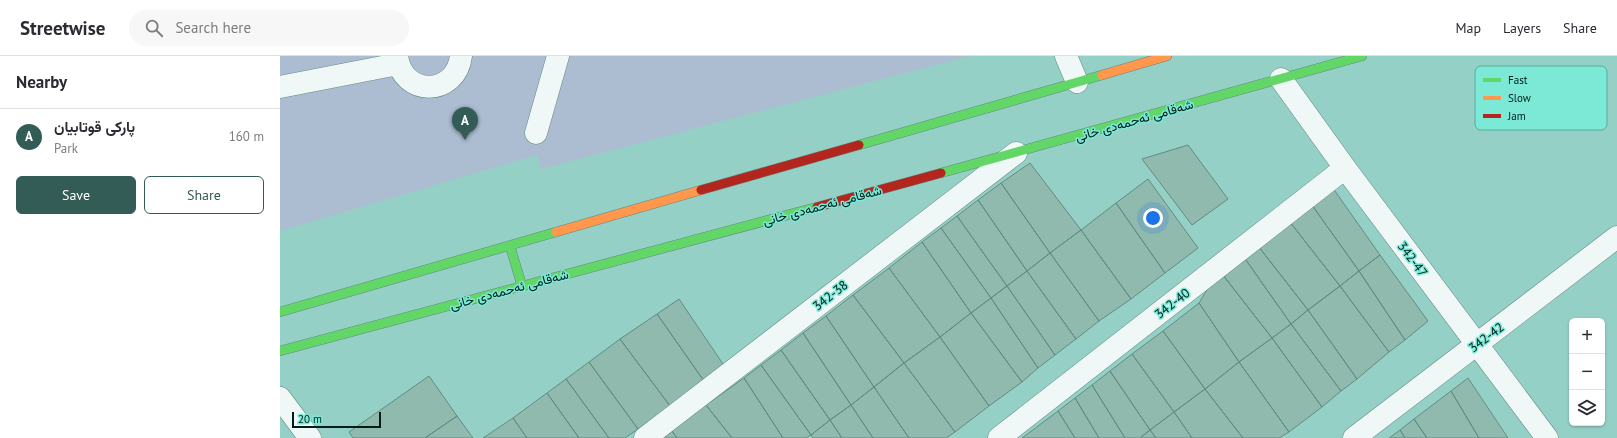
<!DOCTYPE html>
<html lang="en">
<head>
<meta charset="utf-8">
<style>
	body { margin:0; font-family:"PT Sans",Vazirmatn,sans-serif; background:#f7f7f7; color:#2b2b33 }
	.controls { position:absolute; right:12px; bottom:12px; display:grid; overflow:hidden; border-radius:6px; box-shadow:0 1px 3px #0004 }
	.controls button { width:36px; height:36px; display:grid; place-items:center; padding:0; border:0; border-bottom:1px solid #e1e1e2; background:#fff; color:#2b2b33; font:20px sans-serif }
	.scale { position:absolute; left:12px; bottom:10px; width:89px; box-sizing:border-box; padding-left:4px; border:2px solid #001d19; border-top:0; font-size:11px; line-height:14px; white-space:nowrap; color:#001d19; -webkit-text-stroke:3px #7ce9d7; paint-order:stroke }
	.you { position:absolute; left:873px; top:162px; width:14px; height:14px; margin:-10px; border:3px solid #fff; border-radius:50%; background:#1a73e8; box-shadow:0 0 0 6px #1a73e833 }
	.badge { display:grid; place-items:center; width:26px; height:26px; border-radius:50%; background:#345c56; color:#fff; font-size:13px; font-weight:700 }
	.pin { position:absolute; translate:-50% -33px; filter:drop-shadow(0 1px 2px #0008) }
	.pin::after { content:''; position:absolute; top:21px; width:14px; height:12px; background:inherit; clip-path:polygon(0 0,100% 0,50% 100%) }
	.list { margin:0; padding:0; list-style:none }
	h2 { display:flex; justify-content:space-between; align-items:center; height:52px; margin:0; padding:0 16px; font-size:17px }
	h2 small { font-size:13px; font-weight:400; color:#7c7c81 }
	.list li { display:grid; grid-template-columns:26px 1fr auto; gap:12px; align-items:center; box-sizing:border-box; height:56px; padding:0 16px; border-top:1px solid #e1e1e2 }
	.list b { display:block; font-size:15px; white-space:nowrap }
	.list p { margin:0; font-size:13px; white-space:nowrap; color:#7c7c81 }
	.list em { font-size:13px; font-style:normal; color:#7c7c81 }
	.actions { display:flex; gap:8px; padding:12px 16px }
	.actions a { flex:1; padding:9px 0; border:1px solid #345c56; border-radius:6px; text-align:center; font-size:14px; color:#345c56 }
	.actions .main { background:#345c56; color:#fff }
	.icon { flex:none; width:22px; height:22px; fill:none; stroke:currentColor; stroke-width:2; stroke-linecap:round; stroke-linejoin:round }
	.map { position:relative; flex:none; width:1337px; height:382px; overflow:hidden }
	header { display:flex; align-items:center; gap:24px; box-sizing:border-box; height:56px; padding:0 20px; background:#fff; border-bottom:1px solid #e1e1e2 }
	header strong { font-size:19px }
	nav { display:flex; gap:22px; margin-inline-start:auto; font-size:14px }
	.search { width:280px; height:36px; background:#f7f7f7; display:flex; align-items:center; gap:10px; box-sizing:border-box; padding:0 14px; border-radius:22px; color:#7c7c81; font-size:15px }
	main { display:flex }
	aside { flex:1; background:#fff }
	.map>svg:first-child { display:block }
	.green { fill:#acbdd2 }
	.building { fill:#91baaf; stroke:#608d82 }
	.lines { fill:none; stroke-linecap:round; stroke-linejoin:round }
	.street-casing { stroke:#648983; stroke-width:23 }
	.fast-casing { stroke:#648983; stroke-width:10 }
	.slow-casing { stroke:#648983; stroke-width:10 }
	.jam-casing { stroke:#648983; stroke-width:10 }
	.street { stroke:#eff8f6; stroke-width:22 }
	.fast { stroke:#63d668; stroke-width:9 }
	.slow { stroke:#ff974d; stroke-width:9 }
	.jam { stroke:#b3261e; stroke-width:9 }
	.labels { text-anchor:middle; stroke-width:3; stroke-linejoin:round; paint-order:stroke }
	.street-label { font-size:13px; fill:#001d19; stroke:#7ce9d7 }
	.key { fill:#7ce9d7; stroke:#57ac9e; stroke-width:1 }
	.key-label { font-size:11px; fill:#001d19 }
</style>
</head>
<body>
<header>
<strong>Streetwise</strong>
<div class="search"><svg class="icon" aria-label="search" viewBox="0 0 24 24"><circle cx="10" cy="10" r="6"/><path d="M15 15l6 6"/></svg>Search here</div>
<nav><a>Map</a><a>Layers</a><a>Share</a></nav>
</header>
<main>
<aside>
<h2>Nearby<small></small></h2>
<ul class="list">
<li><span class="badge">A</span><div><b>پارکی قوتابیان</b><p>Park</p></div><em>160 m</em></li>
</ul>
<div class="actions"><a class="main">Save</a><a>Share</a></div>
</aside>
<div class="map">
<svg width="1337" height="382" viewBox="0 0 1337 382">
	<rect width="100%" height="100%" fill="#94d0c6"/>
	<path class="green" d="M0,0h690l-429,113 -4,-14 -257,76z"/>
	<path class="building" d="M908,89l40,54 -36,26 -50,-66z
		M750,107l51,67 -31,23 -49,-70z
		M868,123l50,69 -33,25 -49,-70z
		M721,127l49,70 -23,18 -49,-71z
		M1050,128l50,71 -21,16 -50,-70z
		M698,144l49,71 -20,15 -50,-70z
		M1029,145l50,70 -19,15 -54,-69z
		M836,147l49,70 -34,26 -50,-69z
		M677,160l50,70 -16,12 -50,-70z
		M1006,161l54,69 -32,24 -53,-68z
		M661,172l50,70 -20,15 -49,-71z
		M801,174l50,69 -32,22 -49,-68z
		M642,186l49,71 -31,24 -51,-69z
		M975,186l53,68 -17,14 -50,-71z
		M770,197l49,68 -23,18 -49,-68z
		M961,197l50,71 -19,14 -53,-68z
		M1100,199l48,66 -23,19 -46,-69z
		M609,212l51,69 -36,26 -51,-68z
		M939,214l53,68 -33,24 -40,-59z
		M747,215l49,68 -21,16 -48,-69z
		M1079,215l46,69 -16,12 -49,-66z
		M727,230l48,69 -17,13 -47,-70z
		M1060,230l49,66 -32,27 -49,-69z
		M573,239l51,68 -30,24 -48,-71z
		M711,242l47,70 -16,14 -51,-69z
		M399,243l46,68 -21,14 -47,-67z
		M919,247l40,59 -34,27 -42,-58z
		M1028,254l49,69 -16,12 -50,-67z
		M691,257l51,69 -33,24 -49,-69z
		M377,258l47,67 -34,25 -50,-67z
		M546,260l48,71 -23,18 -48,-72z
		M1011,268l50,67 -19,16 -50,-69z
		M883,275l42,58 -31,23 -42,-58z
		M523,277l48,72 -21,15 -49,-70z
		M660,281l49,69 -34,26 -51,-69z
		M992,282l50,69 -33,25 -50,-70z
		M340,283l50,67 -32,23 -49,-67z
		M501,294l49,70 -19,15 -50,-70z
		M852,298l42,58 -24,18 -40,-59z
		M309,306l49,67 -13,9h-16l-43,-59z
		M959,306l50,70 -10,6h-36l-38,-49z
		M624,307l51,69 -9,6h-37l-35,-51z
		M481,309l50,70 -5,3h-23l-39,-60z
		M830,315l40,59 -10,8h-15l-33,-53z
		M149,320l28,40 -32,22h-72l-4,-6z
		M464,322l39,60h-51l-26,-33z
		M1188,322l40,60h-29l-28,-47z
		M286,323l43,59h-30l-32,-45z
		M812,329l33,53h-26l-24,-40z
		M594,331l35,51h-36l-22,-33z
		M925,333l38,49h-51l-18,-26z
		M1171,335l28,47h-52l-13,-19z
		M267,337l32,45h-52l-14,-20z
		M795,342l24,40h-24l-17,-27z
		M426,349l26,33h-55l-5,-7z
		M571,349l22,33h-31l-12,-18z
		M778,355l17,27h-53z
		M894,356l18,26h-36l-6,-8z
		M177,360l16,22h-48z
		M233,362l14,20h-44z
		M1134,363l13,19h-22l-5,-8z
		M550,364l12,18h-29l-2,-3z
		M870,374l6,8h-16z
		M1120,374l5,8h-16z
		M392,375l5,7h-15z"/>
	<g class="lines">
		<g class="street-casing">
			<path id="street" d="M117,0c5,41 59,41 64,0
				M786,0l11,26
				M1001,23l64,89 202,270
				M0,31l118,-23
				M256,77l22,-77
				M0,342l30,40
				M365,382l371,-285
				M719,382l346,-270
				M1074,382l263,-201"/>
		</g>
		<g class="fast-casing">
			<path id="fast" d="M579,89l243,-70
				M661,117l421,-117
				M230,190l12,40
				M0,256l276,-80
				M0,295l537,-144"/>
		</g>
		<g class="slow-casing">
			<path id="slow" d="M822,19l65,-19
				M276,176l145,-42"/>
		</g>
		<g class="jam-casing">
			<path id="jam" d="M421,134l158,-45
				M537,151l124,-34"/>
		</g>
		<use href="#street" class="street"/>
		<use href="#fast" class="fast"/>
		<use href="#slow" class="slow"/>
		<use href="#jam" class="jam"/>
	</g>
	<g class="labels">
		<g class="street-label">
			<text transform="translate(854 64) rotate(-16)" y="5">شەقامی ئەحمەدی خانی</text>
			<text transform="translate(542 149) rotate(-15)" y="5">شەقامی ئەحمەدی خانی</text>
			<text transform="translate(1133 203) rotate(53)" y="5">342-47</text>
			<text transform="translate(229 233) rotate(-15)" y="5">شەقامی ئەحمەدی خانی</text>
			<text transform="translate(550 239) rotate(-38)" y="5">342-38</text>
			<text transform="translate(892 247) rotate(-38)" y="5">342-40</text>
			<text transform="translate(1206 281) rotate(-37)" y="5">342-42</text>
		</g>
	</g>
	<rect x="1195" y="10" width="132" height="64" rx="6" class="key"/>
	<rect x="1203" y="22" width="18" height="4" fill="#63d668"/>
	<rect x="1203" y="40" width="18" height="4" fill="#ff974d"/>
	<rect x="1203" y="58" width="18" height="4" fill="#b3261e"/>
	<g class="key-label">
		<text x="1228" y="28">Fast</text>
		<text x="1228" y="46">Slow</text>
		<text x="1228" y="64">Jam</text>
	</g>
</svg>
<div class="controls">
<button>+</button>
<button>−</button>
<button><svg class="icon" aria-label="layers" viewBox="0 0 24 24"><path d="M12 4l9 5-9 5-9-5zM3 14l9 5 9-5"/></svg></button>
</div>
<div class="scale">20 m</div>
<div class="you"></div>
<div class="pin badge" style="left:185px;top:84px">A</div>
</div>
</main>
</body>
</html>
